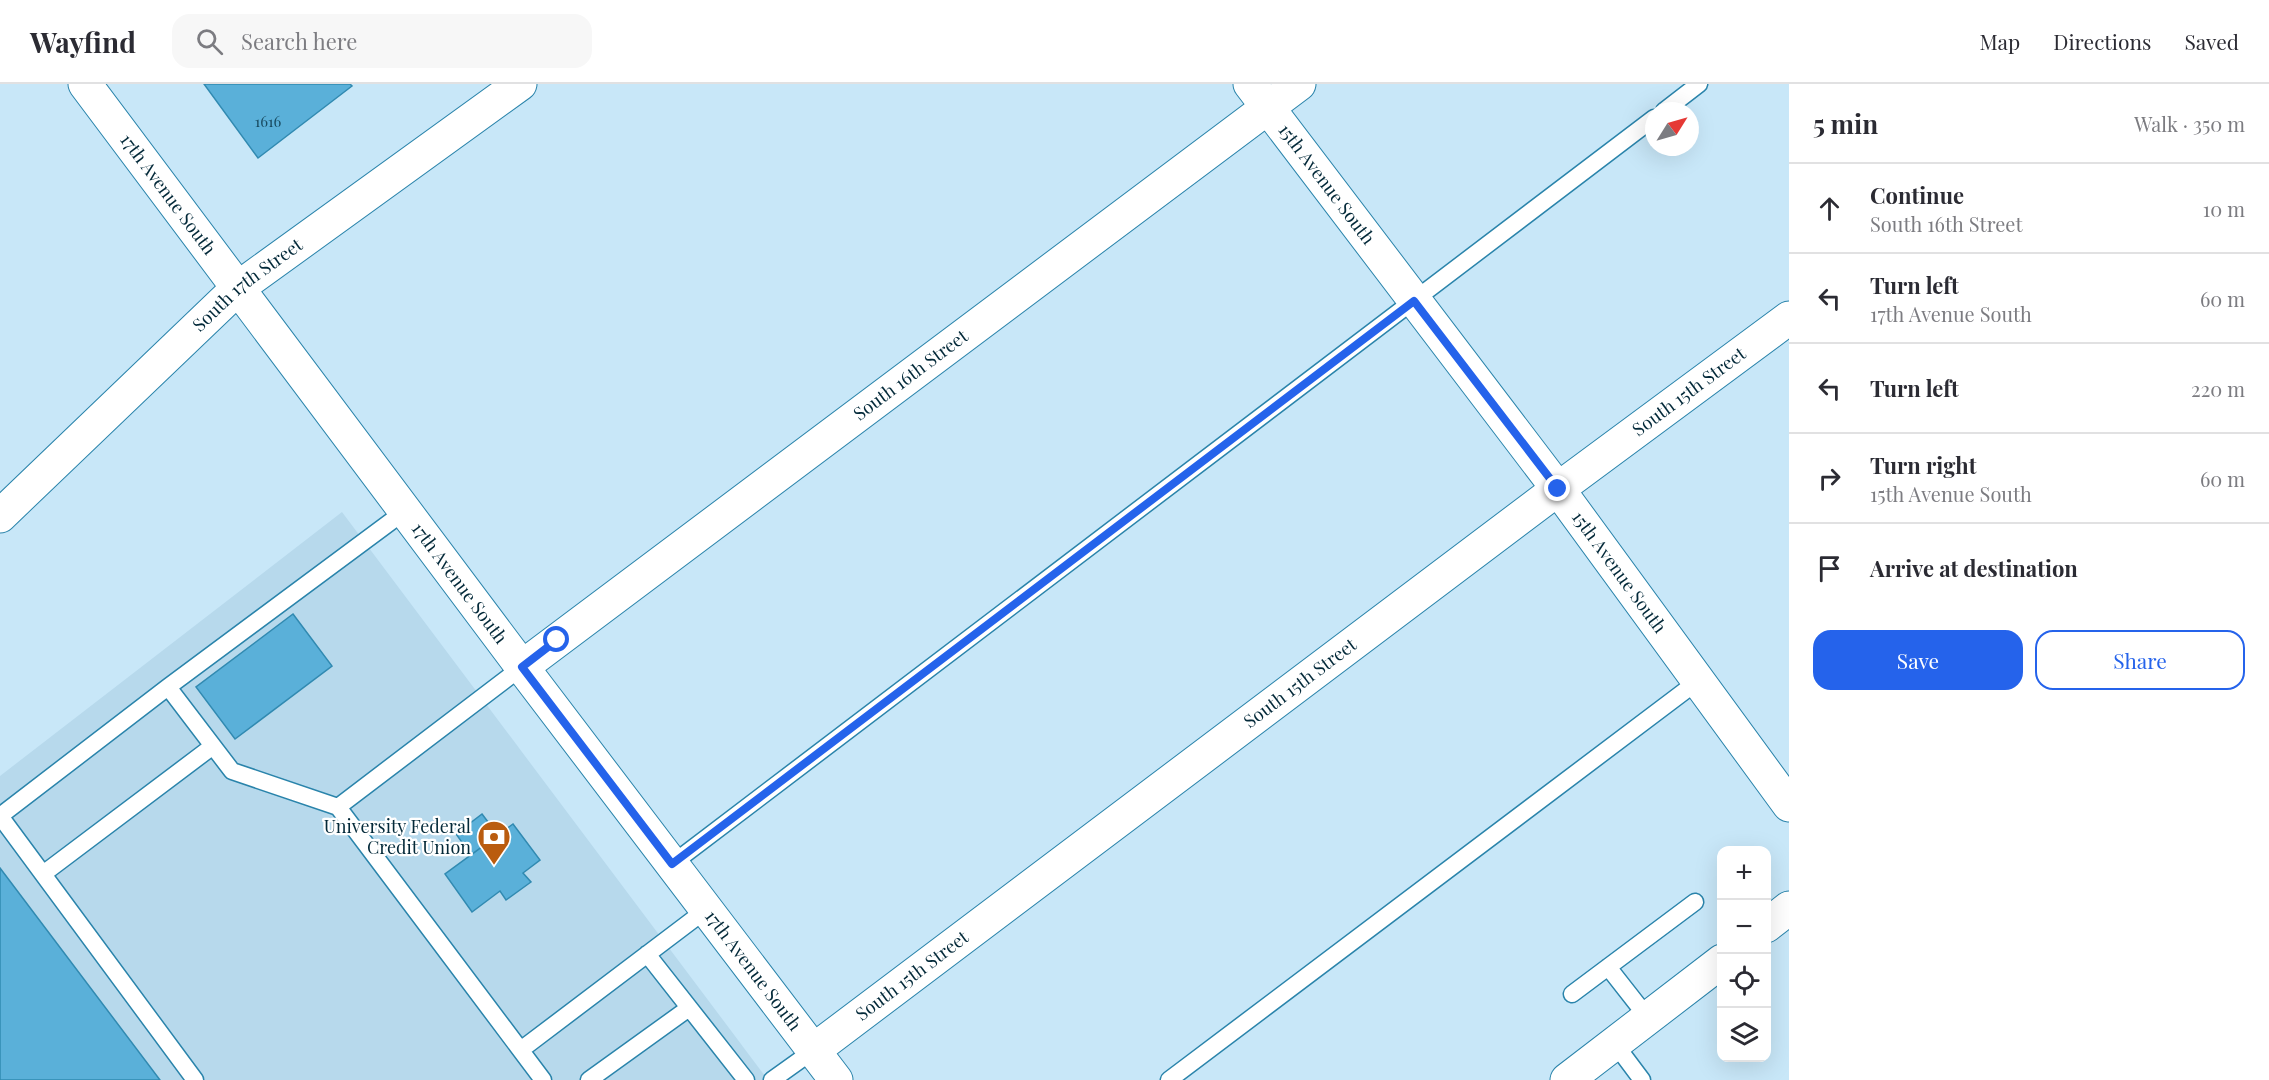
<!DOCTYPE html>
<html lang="en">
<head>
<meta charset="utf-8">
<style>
	body { margin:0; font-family:"Playfair Display",serif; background:#f7f7f7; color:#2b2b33 }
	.controls { position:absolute; right:18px; bottom:18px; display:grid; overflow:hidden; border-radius:12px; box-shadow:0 6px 24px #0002 }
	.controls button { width:54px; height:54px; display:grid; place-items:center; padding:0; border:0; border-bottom:2px solid #e1e1e2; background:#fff; color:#2b2b33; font:30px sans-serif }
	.compass { position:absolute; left:1645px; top:18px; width:54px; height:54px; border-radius:50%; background:#fff; box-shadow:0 6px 24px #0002; rotate:53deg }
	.stop { position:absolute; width:18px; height:18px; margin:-14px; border:4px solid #2563eb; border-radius:50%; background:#fff }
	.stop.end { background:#2563eb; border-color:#fff; box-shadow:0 2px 6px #0008 }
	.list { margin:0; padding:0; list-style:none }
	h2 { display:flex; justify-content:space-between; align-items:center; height:78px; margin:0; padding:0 24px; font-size:26px }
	h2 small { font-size:20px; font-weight:400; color:#7c7c81 }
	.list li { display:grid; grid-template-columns:39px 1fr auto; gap:18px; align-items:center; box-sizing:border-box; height:90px; padding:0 24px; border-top:2px solid #e1e1e2 }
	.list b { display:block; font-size:22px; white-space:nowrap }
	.list p { margin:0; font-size:20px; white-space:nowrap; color:#7c7c81 }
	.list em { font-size:20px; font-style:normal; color:#7c7c81 }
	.actions { display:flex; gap:12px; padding:18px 24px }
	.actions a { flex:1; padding:14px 0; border:2px solid #2563eb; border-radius:18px; text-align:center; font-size:21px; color:#2563eb }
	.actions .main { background:#2563eb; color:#fff }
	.icon { flex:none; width:33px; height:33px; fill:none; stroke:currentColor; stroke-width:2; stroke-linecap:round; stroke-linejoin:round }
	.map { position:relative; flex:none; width:1789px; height:996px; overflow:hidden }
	header { display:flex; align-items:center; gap:36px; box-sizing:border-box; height:84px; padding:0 30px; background:#fff; border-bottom:2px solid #e1e1e2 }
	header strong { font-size:28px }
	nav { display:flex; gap:33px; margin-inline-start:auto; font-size:21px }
	.search { width:420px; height:54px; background:#f7f7f7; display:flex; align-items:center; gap:15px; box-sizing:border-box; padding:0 21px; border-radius:18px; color:#7c7c81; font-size:22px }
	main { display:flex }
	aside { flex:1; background:#fff }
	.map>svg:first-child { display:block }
	.built { fill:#b7d9ec }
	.building { fill:#5ab0d9; stroke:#318ab1; stroke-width:1.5 }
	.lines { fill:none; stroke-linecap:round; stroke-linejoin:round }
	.service-casing { stroke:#2a84ab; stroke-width:19 }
	.minor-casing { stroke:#2a84ab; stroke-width:35 }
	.tertiary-casing { stroke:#2a84ab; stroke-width:35 }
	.service { stroke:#fff; stroke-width:16 }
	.minor { stroke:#fff; stroke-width:33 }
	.tertiary { stroke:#fff; stroke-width:33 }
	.route { stroke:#2563eb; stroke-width:8 }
	.labels { text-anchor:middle; stroke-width:4.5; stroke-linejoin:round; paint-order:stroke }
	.number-label { font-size:15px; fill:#194b61 }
	.street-label { font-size:18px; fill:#032939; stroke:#fff }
	.poi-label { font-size:18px; fill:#032939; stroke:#fff; text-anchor:end }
</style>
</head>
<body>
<header>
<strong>Wayfind</strong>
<div class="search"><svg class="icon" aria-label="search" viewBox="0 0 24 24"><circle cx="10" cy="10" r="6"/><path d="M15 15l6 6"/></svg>Search here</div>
<nav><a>Map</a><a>Directions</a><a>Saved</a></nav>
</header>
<main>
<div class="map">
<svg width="1789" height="996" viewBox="0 0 1789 996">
	<rect width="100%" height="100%" fill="#c8e7f8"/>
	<path class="built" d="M342,428l426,568h-768v-304z"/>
	<path class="building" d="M204,0h146l2,2 -94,72z
		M293,530l39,52 -97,73 -39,-52z
		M482,730l16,21 -27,20 -15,-21z
		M513,740l27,36 -17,13 8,9 -25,18 -6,-9 -28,21 -27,-38z
		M0,784l160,212h-160z"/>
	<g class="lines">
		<g class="service-casing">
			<path id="service" d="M1664,27l35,-27
				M168,603l64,84 106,36 205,273
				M338,723l184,-140
				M672,780l982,-746
				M43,790l170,-128
				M647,870l99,126
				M1608,883l40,51
				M1572,910l123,-92
				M1615,960l27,36
				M522,965l185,-140
				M195,996l-195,-264 168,-129 237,-176
				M589,996l100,-72
				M772,996l42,-30
				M1169,996l529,-399"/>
		</g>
		<g class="minor-casing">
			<g id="minor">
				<path id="s1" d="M1250,0l308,405 231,316"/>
				<path id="s2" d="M0,432l238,-228 282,-204"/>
				<path id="s3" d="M522,583l777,-583"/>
				<path d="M1766,842l23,-18"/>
				<path id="s4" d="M814,966l744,-561 231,-171"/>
				<path d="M1567,996l155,-119"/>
			</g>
		</g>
		<g class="tertiary-casing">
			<g id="tertiary">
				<path id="s5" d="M85,0l437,583 314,413"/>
			</g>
		</g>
		<use href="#service" class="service"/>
		<use href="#minor" class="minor"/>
		<use href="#tertiary" class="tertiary"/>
	</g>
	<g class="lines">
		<path class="route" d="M557,556l-35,27 150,197 742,-563 144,188"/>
	</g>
	<defs>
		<g id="bank-pin" transform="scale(1.725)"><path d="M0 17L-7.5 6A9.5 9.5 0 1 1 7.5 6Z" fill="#ba5c0f" stroke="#fff"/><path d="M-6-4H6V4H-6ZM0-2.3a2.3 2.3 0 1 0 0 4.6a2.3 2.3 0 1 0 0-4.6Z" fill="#fff"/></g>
	</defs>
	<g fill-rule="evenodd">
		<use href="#bank-pin" x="494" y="753"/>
	</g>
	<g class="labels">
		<g class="number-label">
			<text x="268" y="43">1616</text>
		</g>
		<g class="street-label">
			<text dy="6" stroke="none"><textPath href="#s1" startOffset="126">15th Avenue South</textPath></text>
			<text dy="6" stroke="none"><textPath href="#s5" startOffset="138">17th Avenue South</textPath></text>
			<text dy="6" stroke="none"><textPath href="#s2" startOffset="339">South 17th Street</textPath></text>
			<text dy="6" stroke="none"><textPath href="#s3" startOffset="486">South 16th Street</textPath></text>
			<text dy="6" stroke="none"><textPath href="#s4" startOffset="1095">South 15th Street</textPath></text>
			<text dy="6" stroke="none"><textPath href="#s1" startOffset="612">15th Avenue South</textPath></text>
			<text dy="6" stroke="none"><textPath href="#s5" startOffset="624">17th Avenue South</textPath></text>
			<text dy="6" stroke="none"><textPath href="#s4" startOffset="609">South 15th Street</textPath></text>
			<text dy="6" stroke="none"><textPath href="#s5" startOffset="1110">17th Avenue South</textPath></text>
			<text dy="6" stroke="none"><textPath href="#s4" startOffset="123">South 15th Street</textPath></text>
		</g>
		<g class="poi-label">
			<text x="471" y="749">University Federal<tspan x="471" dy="21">Credit Union</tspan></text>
		</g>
	</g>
</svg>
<div class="controls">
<button>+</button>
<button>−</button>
<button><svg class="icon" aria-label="locate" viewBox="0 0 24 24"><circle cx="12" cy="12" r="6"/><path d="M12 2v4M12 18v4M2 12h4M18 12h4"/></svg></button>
<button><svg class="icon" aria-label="layers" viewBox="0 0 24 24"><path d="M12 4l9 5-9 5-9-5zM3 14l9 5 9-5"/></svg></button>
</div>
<svg class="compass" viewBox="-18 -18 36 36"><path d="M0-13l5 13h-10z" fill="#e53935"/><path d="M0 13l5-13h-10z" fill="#7c7c81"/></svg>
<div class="stop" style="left:557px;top:556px"></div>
<div class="stop end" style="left:1558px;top:405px"></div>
</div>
<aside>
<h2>5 min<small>Walk · 350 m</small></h2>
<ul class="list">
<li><svg class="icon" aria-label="ahead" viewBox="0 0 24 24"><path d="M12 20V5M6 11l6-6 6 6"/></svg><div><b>Continue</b><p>South 16th Street</p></div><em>10 m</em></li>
<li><svg class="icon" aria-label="left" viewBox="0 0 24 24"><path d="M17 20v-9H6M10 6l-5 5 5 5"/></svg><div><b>Turn left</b><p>17th Avenue South</p></div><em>60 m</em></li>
<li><svg class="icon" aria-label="left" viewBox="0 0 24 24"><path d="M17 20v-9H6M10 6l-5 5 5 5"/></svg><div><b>Turn left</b></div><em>220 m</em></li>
<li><svg class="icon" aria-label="right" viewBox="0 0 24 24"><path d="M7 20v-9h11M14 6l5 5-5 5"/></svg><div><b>Turn right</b><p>15th Avenue South</p></div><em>60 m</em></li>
<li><svg class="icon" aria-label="arrive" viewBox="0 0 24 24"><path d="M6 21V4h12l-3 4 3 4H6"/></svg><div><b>Arrive at destination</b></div></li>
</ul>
<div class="actions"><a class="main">Save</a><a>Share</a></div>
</aside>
</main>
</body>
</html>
